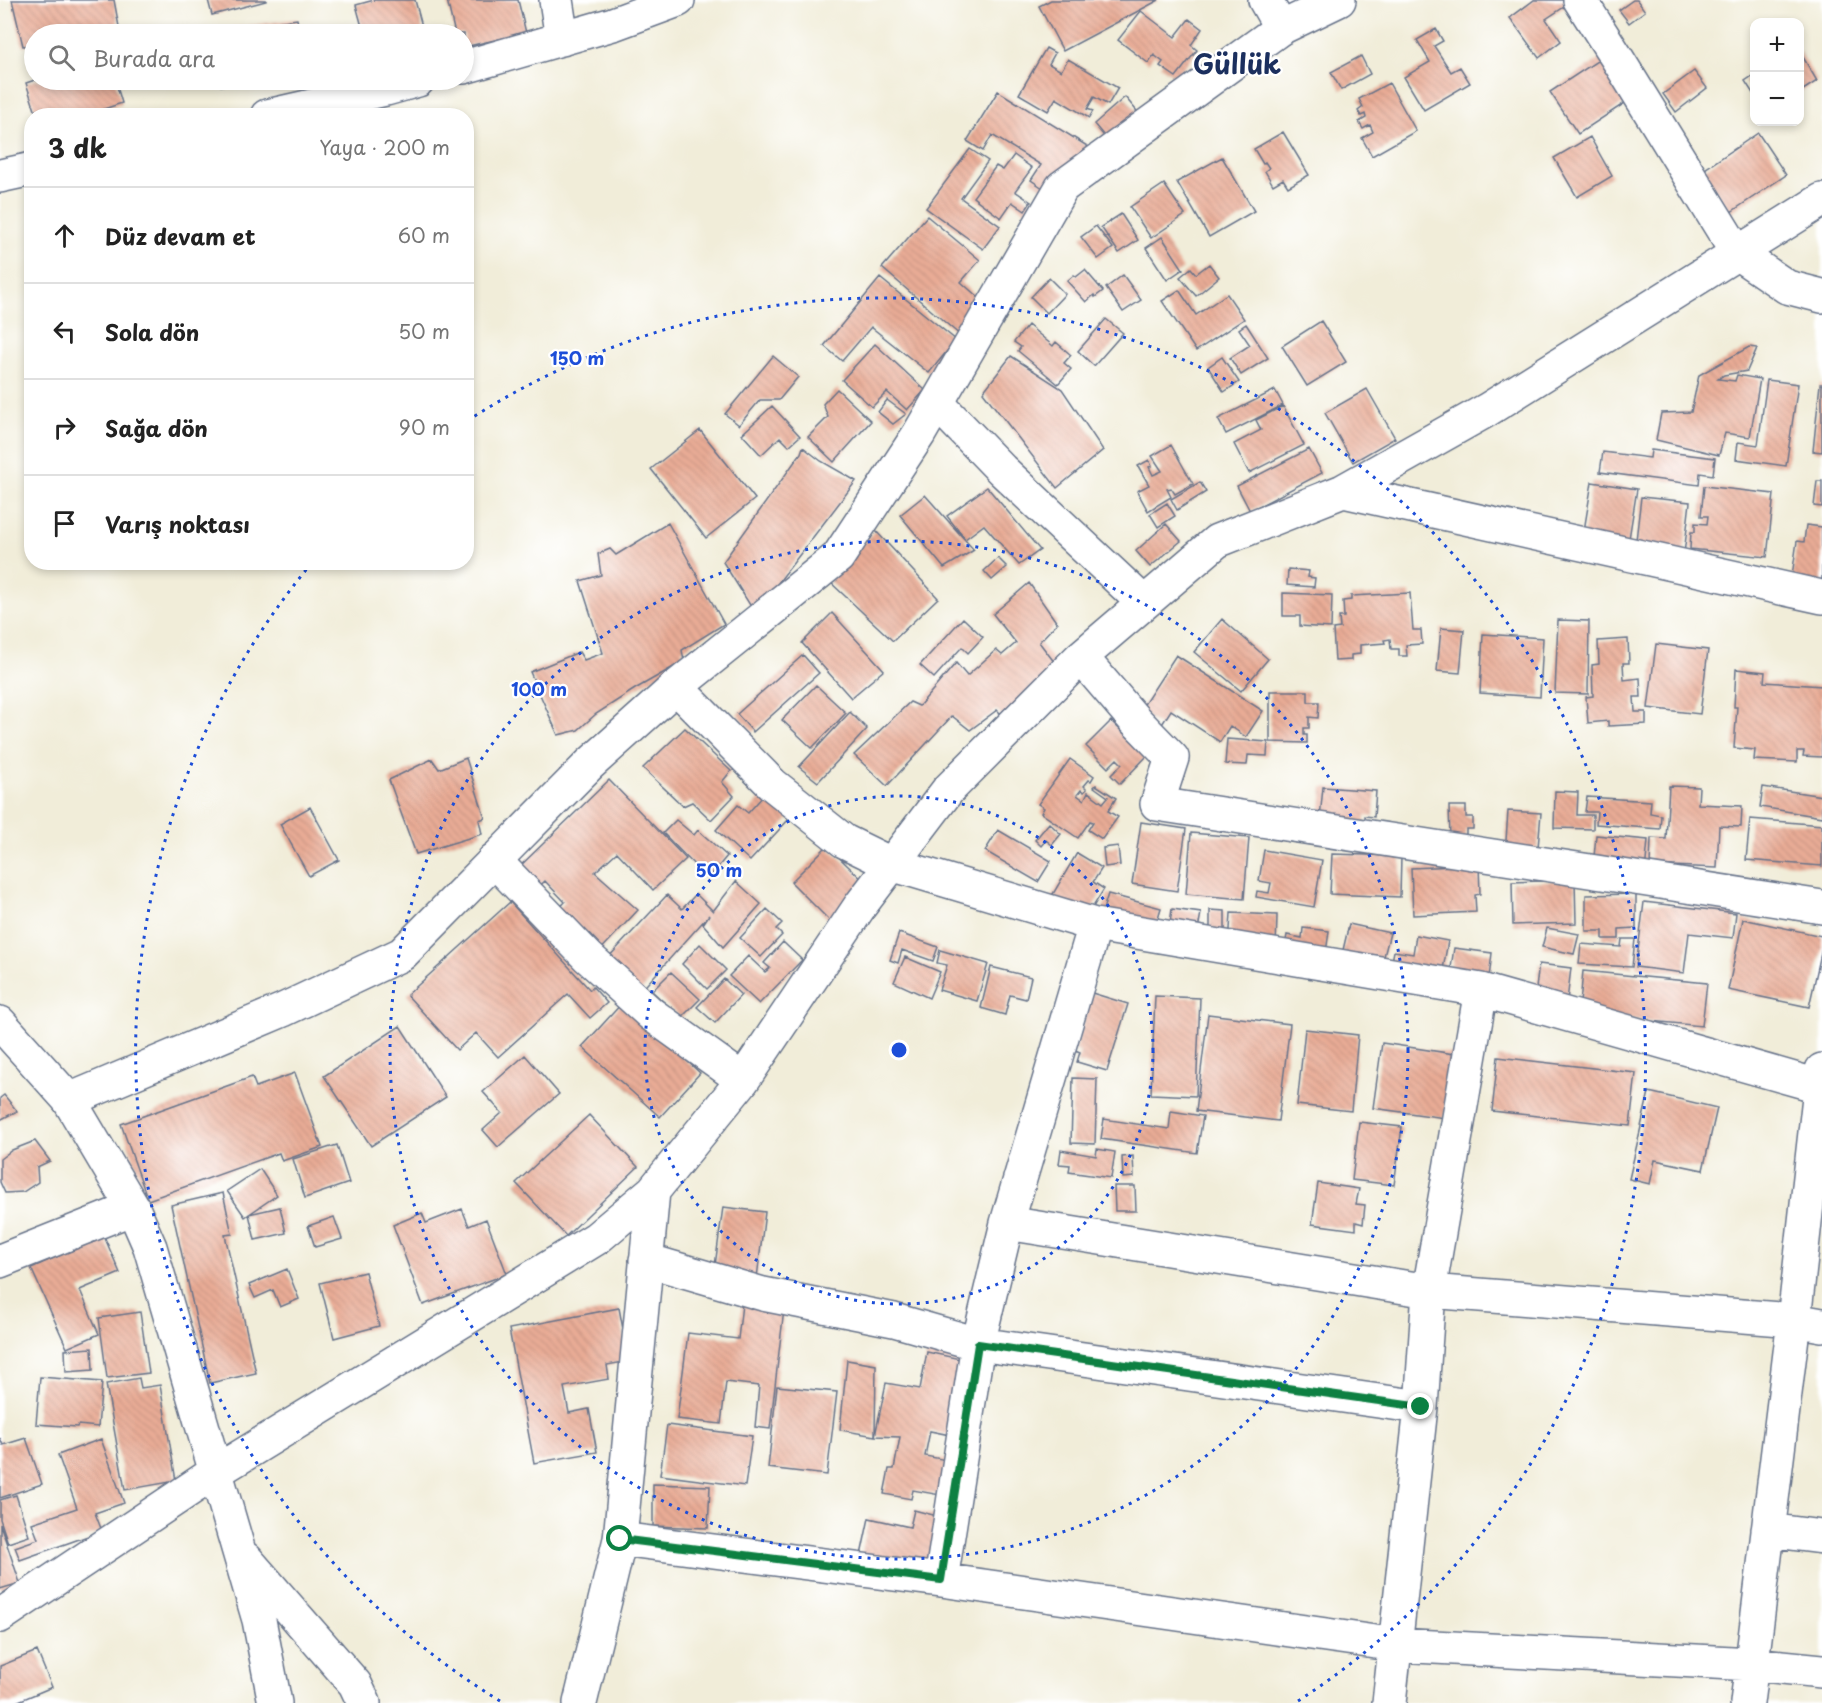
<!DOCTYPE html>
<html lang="tr">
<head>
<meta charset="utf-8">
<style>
	body { margin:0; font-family:"Playpen Sans",sans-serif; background:#f6f6f6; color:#222 }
	.controls { position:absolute; right:18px; top:18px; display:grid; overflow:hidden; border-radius:12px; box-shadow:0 3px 9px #0003 }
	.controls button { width:54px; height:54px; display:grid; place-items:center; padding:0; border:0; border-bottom:2px solid #e0e0e0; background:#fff; color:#222; font:30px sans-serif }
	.stop { position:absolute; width:18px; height:18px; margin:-14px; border:4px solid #0b8043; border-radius:50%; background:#fff }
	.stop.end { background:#0b8043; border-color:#fff; box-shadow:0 2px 6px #0008 }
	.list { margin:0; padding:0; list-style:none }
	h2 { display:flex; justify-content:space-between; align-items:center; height:78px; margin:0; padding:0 24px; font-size:26px }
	h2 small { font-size:20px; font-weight:400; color:#767676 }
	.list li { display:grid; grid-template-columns:39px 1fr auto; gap:18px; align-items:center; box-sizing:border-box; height:96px; padding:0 24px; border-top:2px solid #e0e0e0 }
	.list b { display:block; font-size:22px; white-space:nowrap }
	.list em { font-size:20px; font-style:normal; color:#767676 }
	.icon { flex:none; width:33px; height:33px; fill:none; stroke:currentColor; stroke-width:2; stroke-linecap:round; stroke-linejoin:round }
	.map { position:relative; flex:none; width:1822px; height:1703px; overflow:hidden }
	.search { position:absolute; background:#fff; box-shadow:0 3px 9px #0003; left:24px; top:24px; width:450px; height:66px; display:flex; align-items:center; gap:15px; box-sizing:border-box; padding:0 21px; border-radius:33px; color:#767676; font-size:22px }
	.panel { position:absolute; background:#fff; box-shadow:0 3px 9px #0003; left:24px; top:108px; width:450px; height:462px; border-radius:24px }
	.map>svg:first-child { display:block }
	.building { fill:url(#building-back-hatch) }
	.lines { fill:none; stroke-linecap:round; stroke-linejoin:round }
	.minor-casing { stroke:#667289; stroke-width:36 }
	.tertiary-casing { stroke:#667289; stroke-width:36 }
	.minor { stroke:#fff; stroke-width:33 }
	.tertiary { stroke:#fff; stroke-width:33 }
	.route { stroke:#0b8043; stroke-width:8 }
	.ring { fill:none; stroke:#1d4ed8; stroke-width:3; stroke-dasharray:3 6 }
	.labels { text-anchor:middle; stroke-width:4.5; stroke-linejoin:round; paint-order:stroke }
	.district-label { font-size:27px; font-weight:bold; fill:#1b2f5e; stroke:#fff }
	.centre { fill:#1d4ed8; stroke:#fff; stroke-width:3 }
	.ring-label { font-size:18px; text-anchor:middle; font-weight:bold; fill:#1d4ed8; stroke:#fff; stroke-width:4.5; stroke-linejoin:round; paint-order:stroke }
</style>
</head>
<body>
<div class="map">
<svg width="1822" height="1703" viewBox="0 0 1822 1703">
	<defs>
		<pattern id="building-back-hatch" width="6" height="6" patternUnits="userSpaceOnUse" patternTransform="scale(1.5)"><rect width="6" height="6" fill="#e9ac95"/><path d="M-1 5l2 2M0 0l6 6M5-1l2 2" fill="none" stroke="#c79483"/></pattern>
	</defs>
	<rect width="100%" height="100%" fill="#fff"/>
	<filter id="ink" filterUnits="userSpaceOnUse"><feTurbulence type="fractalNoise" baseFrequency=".0167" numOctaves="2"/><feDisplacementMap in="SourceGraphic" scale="12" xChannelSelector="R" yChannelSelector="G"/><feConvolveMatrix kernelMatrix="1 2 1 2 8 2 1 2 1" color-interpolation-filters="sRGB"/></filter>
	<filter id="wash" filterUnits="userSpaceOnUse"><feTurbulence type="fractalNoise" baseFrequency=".008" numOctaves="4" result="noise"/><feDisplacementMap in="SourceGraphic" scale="24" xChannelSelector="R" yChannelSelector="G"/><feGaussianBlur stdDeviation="1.35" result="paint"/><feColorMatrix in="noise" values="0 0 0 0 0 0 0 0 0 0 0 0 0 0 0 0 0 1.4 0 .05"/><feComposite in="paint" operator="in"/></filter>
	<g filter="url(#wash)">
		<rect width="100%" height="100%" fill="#f1edd9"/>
		<g id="blocks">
			<path class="building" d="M12,0h102l6,32 -19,2h-67v11l-11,1z
				M208,0h58v1l-54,14z
				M374,0h41l9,34h-60l-8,-29z
				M447,0h71l8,33 -62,14v-13h-9z
				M1051,0h108l-96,51 -24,-45z
				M1534,0h29l4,5 -21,14 15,22 -22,17 -29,-40z
				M1633,0h4l8,11 -16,12 -10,-13z
				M1141,11l34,26 14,-18 13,10 -11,16 6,5 -21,27 -16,-11 3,-4 -9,-7 -6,8 -30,-23z
				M297,19l3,15h-95l-1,-2z
				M1436,29l7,12 -9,5 17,26 9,-5 10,16 -46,27 -20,-33 26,-15 -13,-22z
				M1046,48l9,5 -6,11 12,7 7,-12 50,29 -10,17 -14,-8 -7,12 6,2 -4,7 -33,-20 -8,13 -29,-17z
				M1800,52l17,29 -17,11z
				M1361,56l9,18 -29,16 -10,-18z
				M1600,59l28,42 -50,33 -28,-42z
				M1694,71l13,17 -31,24 -13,-18z
				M1754,75v20l-9,-14z
				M35,80h80l7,23 -39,13h-46l-11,-33z
				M218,80h30l-27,6z
				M1389,83l27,48 -44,25 -10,-18 11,-6 -3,-7 -7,4 -4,-7 7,-4 -1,-4 -4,2 -3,-5 5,-4 -4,-8z
				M998,91l94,58 -37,47 -24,-16 10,-15 -49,-30 -9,16 -16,-10z
				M1125,97l16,19 -32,26 -15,-18z
				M1283,132l26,43 -21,12 -5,-8 -10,6 -8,-14 4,-3 -4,-6 -2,2 -9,-15z
				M1758,133l28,42 -55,37 -29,-41z
				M1590,137l22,39 -35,21 -23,-39z
				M970,149l18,12 -27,37 39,28 -17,23 -57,-41z
				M1014,155l18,13 -17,23 16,11 -6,9 -13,-9 -11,16 -28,-21 23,-31 7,4z
				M1222,157l32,54 -45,26 -32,-55z
				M1164,184l21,31 -34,23 -21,-31z
				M1121,214l17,26 -19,13 -18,-26z
				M927,216l53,44 -19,22 26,23 -26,31 -79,-68z
				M1096,226l17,22 -15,11 -17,-22z
				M1162,237l21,32 -16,11 -21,-32z
				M1209,264l10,13 -23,19 -16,-19 11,-9 5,6z
				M1085,270l18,21 -8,6 -1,-2 -8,7 -19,-21 7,-6 2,2z
				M1123,275l18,25 -18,12 -17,-24z
				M880,278l76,62 -27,33 -58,-46 -29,34 -18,-15z
				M1049,278l16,16 -18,19 -16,-16z
				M1179,290l17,25 31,-21 17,25 -48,32 -34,-50z
				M1106,319l17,14 -29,33 -16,-15z
				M1321,321l25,41 -39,24 -25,-40z
				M1246,324l22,34 -27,17 -11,-17 20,-13 -11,-16z
				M1028,325l25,21 3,-4 15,13 -7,8 7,6 -13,15 -40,-33 3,-4 -7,-5z
				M875,344l50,46 -18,20 -20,-18 -15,15 -30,-27z
				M1749,347l8,1 -10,23 -23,4 -6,4 17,2 2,-6 23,4 -10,58 -25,-4 -6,22 -63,-15 5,-27 30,-1 8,-37z
				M773,356l25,21 -19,23h-19l-21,25 -14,-11z
				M1011,356l51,33 41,61 -46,38 -74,-96z
				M1222,357l17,25 -15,10 -16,-25z
				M1767,380l31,4 -12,82 -50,-7 2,-17 20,3z
				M1820,384h2v68l-9,-1z
				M837,389l34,32 -37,41 -26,-25 20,-20 -5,-13z
				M1367,389l28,49 -42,24 -28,-49z
				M1275,390l8,15 -57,29 -8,-15z
				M887,400l19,14 -13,10 -15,-12z
				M772,406l28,30 -11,10 -9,-9 -19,18 -19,-21z
				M1283,406l21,39 -55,28 -15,-29 27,-14 -5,-10z
				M700,430l55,69 -49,39 -55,-69z
				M1171,445l22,39 -18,10 -4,-6 -4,1 4,8 -23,14 -11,-20 12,-6 -11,-19 11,-6 3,6 -3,1 4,8 9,-4 -10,-15z
				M803,447l18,14 35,20 -101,132 -32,-51 78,-109z
				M1309,449l13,24 -72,38 -13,-25z
				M1651,450l64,8 -2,17 -13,-2 -1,12 -99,-13 3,-20 47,6z
				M1817,481h5v26l-8,-1z
				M1200,482l6,10 -29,18 -6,-11z
				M1592,482l45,7 -9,56 -45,-8z
				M1704,486l70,8 -7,63 -77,-8 1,-17h4v-9l12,1 1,-8h-7z
				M987,487l53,63 -21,15 -35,-40 -19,14 -18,-23z
				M925,495l49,55 -30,18 -44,-53z
				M1641,497l49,5 -6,52 -49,-5z
				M1167,503l8,13 -17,11 -8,-13z
				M668,523l56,101 -42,26 2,11 -49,28 -39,25 -18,16 -20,5 -28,-63 49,-20 5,8 19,-7 -23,-72 21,-6 -3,-21 12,-5 6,6z
				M1166,524l15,17 -31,26 -14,-16z
				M1806,525l16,2v64l-30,-15 5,-35 7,1z
				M875,530l63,68 -45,43 -64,-60z
				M998,558l9,9 -15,13 -8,-9z
				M1288,569l21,2 -1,6 7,1 -1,9 -27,-2z
				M1029,583l28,40 -18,19 19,25 -51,53 -10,-10 -27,20 -18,-14 -65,70 -33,-31 56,-53 9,4 37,-43 11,13 29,-26 6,5 14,-12 -23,-29z
				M1283,593l49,2 -1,33 -31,-2v-10h-17z
				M1410,593l3,37h8l1,14 -16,1 1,11h-8v-7h-8l-1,-10 -6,1 1,3 -25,2v9l-9,1v5l-16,1 -2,-32 7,-1 -1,-11h5l-1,-16 8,-1v-4z
				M832,613l52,57 -33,28 -49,-55z
				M963,618l20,19 -15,16 -6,-6 -28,31 -14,-13z
				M1222,619l46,40 -27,32 -47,-39z
				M1558,620l31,1 -1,73 -33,-1z
				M1441,628l23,2 -4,43 -23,-2z
				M1483,634l60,4 -3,59 -60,-4z
				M1628,639l1,24h-6l1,17 16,-2 1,19h-7l1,15h11v12l-38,2v-5l-20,2 -2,-26 7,-1 -1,-31 7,-1 -1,-23z
				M1656,644l52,6 -8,64 -52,-6z
				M803,655l16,18 -66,59 -16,-18z
				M1176,655l87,56 -17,26 -16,-11 -10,16 -49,-32 -10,16 -22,-14z
				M1736,669l29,3 -1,10 58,4v71l-19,-1 1,-5h-7v11l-43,-2 1,-10 -21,-2 3,-41h-3z
				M816,685l30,28 -34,35 -30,-28z
				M1270,691h38v11h11l-1,16 -9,-1v11h-5v7h3v8l-37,-1z
				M850,712l17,17 -49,53 -19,-15z
				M1111,721l36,35 -27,28 -9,-9 11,-11 -5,-5 -9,9 -22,-22z
				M685,728l46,43 -9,11 12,14 -23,24 -19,-18 -9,4 -40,-38z
				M1227,739l41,3 -1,14 -19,-1 -1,10 -22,-1z
				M466,758l19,60 -6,2 3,14 -66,20 -27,-74 43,-21 7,10z
				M1070,759l24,17 -3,5 -2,-1 -5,6 3,3 -3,3 -3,-2 -4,5 7,5 4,-8 15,11 5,-6 -14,-10 2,-2 20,13 -8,13 10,6 -16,22 -14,-9 5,-8 -3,-1 -12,17 -37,-25 3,-5 -6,-4z
				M609,780l77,79 -33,31 -36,-38 -22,20 43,38 -42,45 -40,-43 9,-10 -20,-21 -11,10 -19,-20z
				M1669,786l30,1 -1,17 44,2 -1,21 -22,-1 -2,42 -67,-3 1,-27 15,1z
				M1323,787l53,4 -2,26 -9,-1v8l-45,-6z
				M1763,787l59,9v21l-62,-10z
				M1555,791l23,1 -1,23h16v14l-39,-1z
				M764,795l26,23 -40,43 -34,-31 22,-25 10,8z
				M1587,797l64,4 -1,12 11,2 -1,14 -64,-5 1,-12h-12z
				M1449,806h17v11h7v12h-7v10h-16z
				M310,807l29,53 -30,16 -29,-52z
				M1508,811l33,2 -3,35 -33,7z
				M1750,819l72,6v41l-76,-6z
				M676,820l18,15 4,-5 29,26 -19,23 -45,-46z
				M1141,822l45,7 -9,62 -45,-7z
				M1049,823l12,11 -9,11 -6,-5 -5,6 -6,-6z
				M998,830l53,31 -13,21 -53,-31z
				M1191,833l58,5 -5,61 -58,-5z
				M1596,835l52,5 -3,32 -52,-4z
				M827,846l43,41 -37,37 -42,-42z
				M1118,846l2,19 -15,2 -2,-19z
				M1264,850l58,10 -8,47 -58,-10 1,-6 12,2 2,-10 -12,-2z
				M1077,853l25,15 -9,14 11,7 -19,31 -35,-21z
				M1332,854l69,2 -1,41 -70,-3z
				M1479,865l1,29 -5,1 1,17 -63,3 -2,-47z
				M1575,880l1,43 -63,2 -1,-43z
				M736,881l25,23 -38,43 -20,-23 6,-9 -70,78 -34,-32 62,-66 15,14 14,-15 17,17z
				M1108,894l53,14 -7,23 -53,-15z
				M1636,894v34l-17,1v10h-16v-8h-17v-36z
				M510,902l80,88 3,-3 14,16 -17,15 -22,-24 -70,63 -22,-24 -19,17 -50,-55z
				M1644,902l92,11 -3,25 -44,-5 -5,40 -48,-6z
				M767,909l15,14 -6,6 6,6 -21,22 -21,-19z
				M1172,909l29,4 -4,22 -28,-5z
				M1210,910l15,1v25l-15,-1z
				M1231,913l46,2 -1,33 -47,-2z
				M1743,919l79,17v13l-13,58 -81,-17z
				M1349,924l41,9 -9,35 -40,-9z
				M1303,928l26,3 -4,29 -40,-14 2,-11 15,3z
				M1547,928l32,6 -5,20 -32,-7z
				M899,933l39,14 -5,14 -31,-11 -4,13 -8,-3z
				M1416,935l32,6 -7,40 -51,-9 4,-21 19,3z
				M1622,939h13l-3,28 -53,-3 2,-20 40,3z
				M783,942l19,18 -43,44 -30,-28 19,-20 17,16 5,-4 -6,-5z
				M700,944l26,26 -19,19 -25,-25z
				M1454,948l38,5 -4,33 -39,-5z
				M940,950l48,14 -11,37 -38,-11 8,-25 -10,-2z
				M905,957l35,15 -11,26 -35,-16z
				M1539,964l32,4 -5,41 -32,-5z
				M991,967l40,10 -5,22 -16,-4 -5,20 -24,-7z
				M1583,971l124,12 -5,43 -123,-12z
				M671,972l29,27 -19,19 -29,-27z
				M724,979l17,16 -26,28 -18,-16z
				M1092,993l36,11 -21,67 -30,-9 3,-10 -5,-2z
				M1155,996l45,2 -4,98 -45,-2z
				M623,1002l77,71 -40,44 -78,-70z
				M1208,1014l82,10 -12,97 -82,-10z
				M400,1026l46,71 -75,49 -47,-70z
				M1305,1029l53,6 -7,76 -54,-6z
				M1382,1043l72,11 -9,64 -72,-10z
				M525,1055l34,39 -61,53 -15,-17 19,-17 -19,-21z
				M1498,1057l138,16 -6,53 -138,-15z
				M295,1073l27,74 -40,14 -3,-8 -131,47 -27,-76 131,-47 4,10z
				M1073,1078l24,1 -2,65 -24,-1z
				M1649,1092l68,16 -14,62 -48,-10 -5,24 -21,-5z
				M4,1095l13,16 -17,9v-22z
				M1171,1111l32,5 -6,37 -96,-14 3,-20 65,10z
				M589,1115l49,52 -72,69 -50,-53z
				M1359,1122l43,5 -8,58 -42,-5z
				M35,1141l15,20 -13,6 1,15 -15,10 -18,1 -5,-11v-23l12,-9z
				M337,1145l12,38 -44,15 -12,-39z
				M1097,1149l18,3 -4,26 -42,-6 1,-7 -11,-1 2,-14 35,6z
				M1133,1156l1,21 -11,1 -1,-21z
				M260,1169l17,26 -32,22 -18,-26z
				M1318,1183l41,6 -3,15 9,1 -2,19 -7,-2v8l-44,-6z
				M1114,1186h21l1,25h-21z
				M223,1193l9,41 -7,1 31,138 -46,10 -39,-178z
				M280,1207l6,26 -31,7 -6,-26z
				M723,1207l42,5 -8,66 -43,-5z
				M462,1209l7,17 17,-7 21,55 -84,31 -30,-80 29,-12 4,10z
				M334,1217l8,22 -27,8 -7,-21z
				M104,1236l16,37 -40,17 19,44 -32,14 -36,-80z
				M287,1269l12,30 -19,8 -7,-17 -18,8 -6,-13z
				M365,1272l14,54 -45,12 -14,-55z
				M742,1304l42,5 -14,120 -15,-2 4,-41 -33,-4 -5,42 -44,-5 11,-86 50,6z
				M619,1308l10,53 -22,4 2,14 -45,8 5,26 20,-4 8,43 -63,11 -25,-134z
				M140,1312l9,61 -42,5 -8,-60z
				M92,1348l1,22 -27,2 -1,-22z
				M927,1352l38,8 -15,75 -20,-4 -5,25 22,4 -7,35 -27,-5 -2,9 -27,-5 5,-25h5l6,-32 -25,-1 -35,-6 7,-70 29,5 -1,71 11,-53 34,6z
				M40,1377l62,5 -4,45 -20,-2 -1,2 -41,-3z
				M139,1378l2,10 19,-3 16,96 -51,9 -19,-106z
				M777,1386l60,6 -10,83 -59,-7z
				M667,1425l85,11 -7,50 -85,-11z
				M0,1438l3,7 23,-7 16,46 -42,14z
				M101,1439l23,64 -29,10 7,18 -82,29 -5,-13 23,-8 -6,-16 45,-15 -19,-53z
				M653,1484l57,2 -2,42 -55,-2z
				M16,1495l13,41 -21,7 -8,-24v-19z
				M914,1510l27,7 -12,58 -69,-15 9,-42 41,9z
				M0,1524l20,59 -20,6z
				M37,1651l15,36 -38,16h-14v-37z"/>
		</g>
	</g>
	<g filter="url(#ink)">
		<use href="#blocks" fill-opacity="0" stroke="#667289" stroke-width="1.5"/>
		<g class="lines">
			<g class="minor-casing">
				<path id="minor" d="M556,0l6,39
					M1265,0l16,28
					M1580,0l37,58 120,195 50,34 35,9
					M464,67l149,-43 65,-24
					M267,116l119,-27 32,-9
					M0,176l32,-7
					M937,403l65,67 142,133
					M1343,491l479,106
					M1081,657l53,62 38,39 -15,46 665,103
					M676,687l96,97 72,57 47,23 204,61 386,65 341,97
					M494,860l94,97 63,57 92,66
					M0,1023l69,77 64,108 17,39 109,373 16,83
					M1007,1223l422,68 365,29 28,5
					M646,1260l117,34 131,26 84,24 443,63
					M0,1261l133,-53
					M1768,1530l54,7
					M620,1539l321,41 455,65 356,19 70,7
					M246,1559l109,125 9,19
					M941,1580l37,-236 29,-121 88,-298
					M0,1616l217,-145 380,-233 56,-47 90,-111 117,-174 88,-116 133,-133 136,-116 126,-50 144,-81 335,-210
					M580,1703l40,-164 33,-348
					M1389,1703l32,-296 8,-116 52,-301
					M1747,1703l47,-383 28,-250"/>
			</g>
			<g class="tertiary-casing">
				<path id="tertiary" d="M69,1100l214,-90 119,-56 188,-190 86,-77 162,-130 81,-123 143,-247 219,-159 58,-28"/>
			</g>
			<use href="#minor" class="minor"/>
			<use href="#tertiary" class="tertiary"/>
		</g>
	</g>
	<g class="lines" filter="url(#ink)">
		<path class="route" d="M620,1539l321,41 37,-236 443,63"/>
	</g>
	<g class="ring">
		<circle cx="899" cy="1050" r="254"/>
		<circle cx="899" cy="1050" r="509"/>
		<path d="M500 1701A763 763 0 0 1 310 565M467 421A763 763 0 1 1 1298 1701"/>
	</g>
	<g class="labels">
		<g class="district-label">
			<text x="1237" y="74">Güllük</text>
		</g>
	</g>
	<circle cx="899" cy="1050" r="9" class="centre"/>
	<g class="ring-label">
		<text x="577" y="365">150 m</text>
		<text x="539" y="696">100 m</text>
		<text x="719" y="877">50 m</text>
	</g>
</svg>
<div class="controls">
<button>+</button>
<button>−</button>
</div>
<div class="stop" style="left:620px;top:1539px"></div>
<div class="stop end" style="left:1421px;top:1407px"></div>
<div class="search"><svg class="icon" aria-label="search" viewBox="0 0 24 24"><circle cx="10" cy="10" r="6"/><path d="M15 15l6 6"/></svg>Burada ara</div>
<section class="panel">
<h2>3 dk<small>Yaya · 200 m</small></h2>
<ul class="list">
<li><svg class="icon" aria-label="ahead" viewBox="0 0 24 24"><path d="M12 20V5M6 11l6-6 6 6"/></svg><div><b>Düz devam et</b></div><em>60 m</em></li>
<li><svg class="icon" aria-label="left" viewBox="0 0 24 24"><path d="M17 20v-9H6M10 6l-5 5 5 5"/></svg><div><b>Sola dön</b></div><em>50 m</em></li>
<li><svg class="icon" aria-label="right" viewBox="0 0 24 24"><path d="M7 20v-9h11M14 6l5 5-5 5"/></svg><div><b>Sağa dön</b></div><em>90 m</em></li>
<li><svg class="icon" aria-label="arrive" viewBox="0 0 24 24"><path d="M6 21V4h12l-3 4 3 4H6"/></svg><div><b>Varış noktası</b></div></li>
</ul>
</section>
</div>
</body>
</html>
